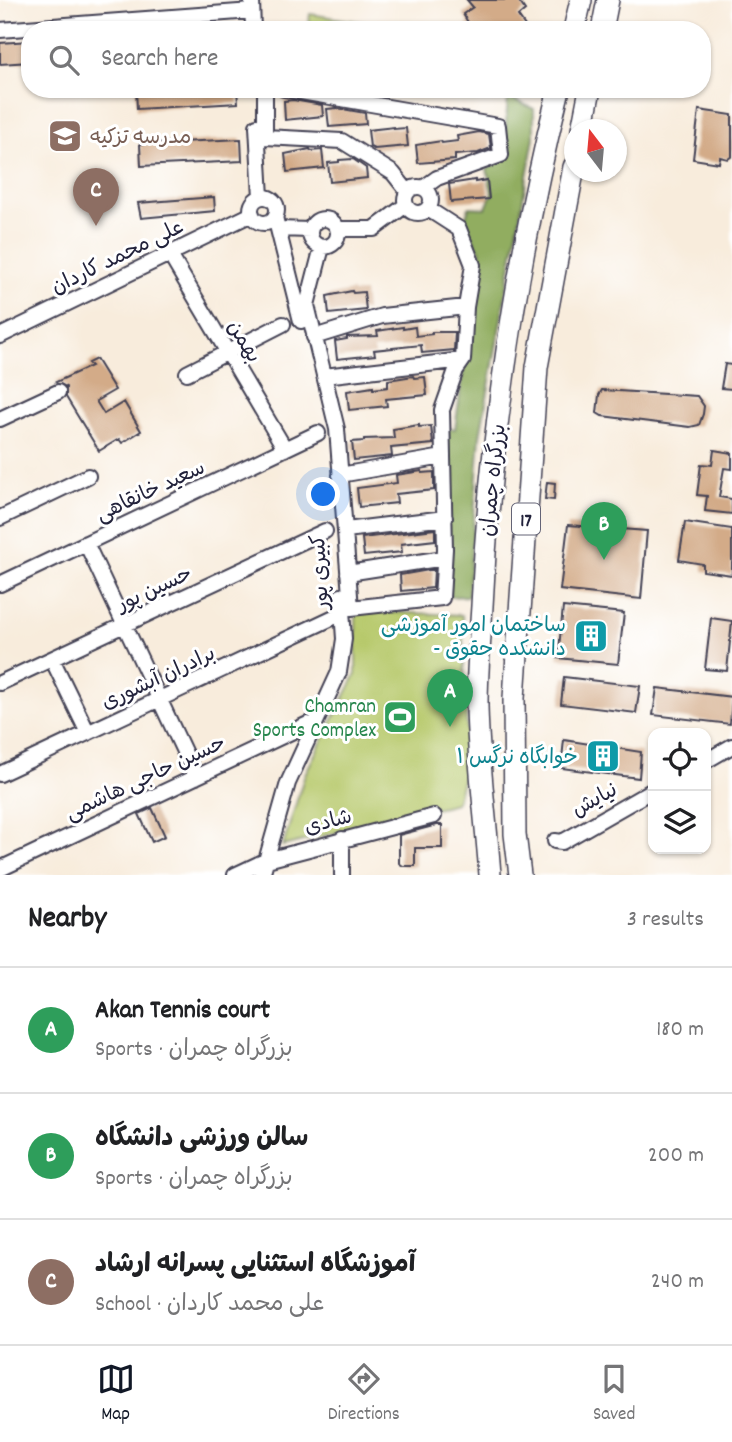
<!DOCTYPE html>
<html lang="en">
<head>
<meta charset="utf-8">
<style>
	body { margin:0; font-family:Dekko,"Playpen Sans Arabic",sans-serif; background:#f2f2f2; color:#202124 }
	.controls { position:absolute; right:21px; bottom:21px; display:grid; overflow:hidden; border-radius:14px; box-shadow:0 2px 5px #0004 }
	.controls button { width:63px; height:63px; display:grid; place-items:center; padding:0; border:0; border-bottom:2px solid #e0e0e0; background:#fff; color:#202124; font:35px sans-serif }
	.compass { position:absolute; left:564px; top:119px; width:63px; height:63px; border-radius:50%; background:#fff; box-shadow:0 2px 5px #0004; rotate:344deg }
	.you { position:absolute; left:324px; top:495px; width:24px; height:24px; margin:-18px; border:5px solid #fff; border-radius:50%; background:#1a73e8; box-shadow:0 0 0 10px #1a73e833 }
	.badge { display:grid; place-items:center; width:46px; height:46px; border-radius:50%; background:#111827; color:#fff; font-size:23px; font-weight:700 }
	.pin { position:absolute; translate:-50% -58px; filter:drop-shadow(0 2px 4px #0008) }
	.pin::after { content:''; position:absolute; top:37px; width:24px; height:21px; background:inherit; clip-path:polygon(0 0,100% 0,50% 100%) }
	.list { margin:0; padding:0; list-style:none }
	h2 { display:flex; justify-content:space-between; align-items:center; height:91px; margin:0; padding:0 28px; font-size:30px }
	h2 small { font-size:23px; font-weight:400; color:#757577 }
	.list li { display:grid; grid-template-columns:46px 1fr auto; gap:21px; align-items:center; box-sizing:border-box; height:126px; padding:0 28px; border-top:2px solid #e0e0e0 }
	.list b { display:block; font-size:26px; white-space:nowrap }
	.list p { margin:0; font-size:23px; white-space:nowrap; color:#757577 }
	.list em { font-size:23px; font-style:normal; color:#757577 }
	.icon { flex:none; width:38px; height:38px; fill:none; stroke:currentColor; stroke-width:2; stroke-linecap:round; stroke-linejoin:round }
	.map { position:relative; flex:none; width:732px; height:875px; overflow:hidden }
	.search { position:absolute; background:#fff; box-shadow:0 2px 5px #0004; left:21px; right:21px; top:21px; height:77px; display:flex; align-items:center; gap:18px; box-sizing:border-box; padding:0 24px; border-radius:28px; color:#757577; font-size:26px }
	.sheet { height:469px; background:#fff }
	nav { display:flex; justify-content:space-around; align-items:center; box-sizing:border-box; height:98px; border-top:2px solid #e0e0e0; background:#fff; font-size:19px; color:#757577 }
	nav a { display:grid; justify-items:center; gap:4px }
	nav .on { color:#111827 }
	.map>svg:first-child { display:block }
	.green { fill:#b7c96c; stroke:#6c7654; stroke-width:2 }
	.forest { fill:#91ad60; stroke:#5a684e; stroke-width:2 }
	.building { fill:#d3ab88 }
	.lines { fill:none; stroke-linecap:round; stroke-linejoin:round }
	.minor-casing { stroke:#424053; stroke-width:18 }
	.highway-casing { stroke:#424053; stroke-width:24 }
	.minor { stroke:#fff; stroke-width:14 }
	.highway { stroke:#fff; stroke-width:21 }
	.labels { text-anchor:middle; stroke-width:6; stroke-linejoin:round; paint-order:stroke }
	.shield { fill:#fff; stroke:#646476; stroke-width:2 }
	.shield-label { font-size:19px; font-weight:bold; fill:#22223b }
	.education-label { font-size:21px; fill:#785e54; stroke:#fff; text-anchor:start }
	.street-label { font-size:21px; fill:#22223b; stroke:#fff }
	.culture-label { font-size:21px; fill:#0d838f; stroke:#fff; text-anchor:end }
	.leisure-label { font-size:21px; fill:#27864d; stroke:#fff; text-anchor:end }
</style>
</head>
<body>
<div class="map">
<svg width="732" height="875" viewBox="0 0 732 875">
	<rect width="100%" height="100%" fill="#fff"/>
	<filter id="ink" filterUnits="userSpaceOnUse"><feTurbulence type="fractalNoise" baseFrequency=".0143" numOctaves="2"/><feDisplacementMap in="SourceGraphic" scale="14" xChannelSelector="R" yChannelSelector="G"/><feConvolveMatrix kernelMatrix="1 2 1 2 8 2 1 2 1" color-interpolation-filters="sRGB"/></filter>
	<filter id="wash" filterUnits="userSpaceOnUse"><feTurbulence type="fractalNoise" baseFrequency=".00686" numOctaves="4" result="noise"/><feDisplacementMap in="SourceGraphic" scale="28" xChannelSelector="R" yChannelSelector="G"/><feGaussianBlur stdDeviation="1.57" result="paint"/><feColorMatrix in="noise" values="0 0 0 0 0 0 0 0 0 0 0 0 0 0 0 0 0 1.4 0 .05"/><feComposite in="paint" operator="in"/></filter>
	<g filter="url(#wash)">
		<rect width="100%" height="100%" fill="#f8ecdc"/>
		<path class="green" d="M310,14l58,9 -1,7h-59z
			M356,611l106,4 6,144 -12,44 -173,43 22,-72 51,-100z"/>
		<path class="forest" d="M508,97l26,12v29l-54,298 -12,160 -20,1 -1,-168h8l25,-178 -16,-29 5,-15 17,1 6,-15 -5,-24 16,-9z"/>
		<g id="blocks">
			<path class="building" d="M467,0h51l7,10 -7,6 7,10 -4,4h-59l7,-6 -6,-10 10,-7z
				M30,41v21l-30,2v-21z
				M136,89h101l1,14 -101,6z
				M293,100l29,5 1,11 -38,4 -1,-19z
				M337,108l28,5 1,11 -37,3 -2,-18z
				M699,110l33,5v41l-4,3 -8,-2 -1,6 -26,-4z
				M394,127v2l12,-1 2,18 -34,3 -4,-2 -2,-17z
				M479,132l10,2 2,14 -13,5 -23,2v5l-37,3 -2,-18 25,-4 1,2 16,-2 -1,-5z
				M241,139l1,22 -101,5 -1,-22z
				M310,149l1,2 11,-1 2,18 -37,4 -2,-18z
				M339,160l14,-1 13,9 1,10 -37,4 -2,-19 11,-1z
				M475,180v2l12,-2 2,19 -38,3 -2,-18z
				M214,197l1,14 -74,7 -3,-15z
				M352,291l1,2 11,-1 2,18 -37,4 -2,-18z
				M403,327v2l12,-2 1,9 16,-2v-2h23l-1,18 -32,3 -1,-8 -47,5 1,5 -38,4 -2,-18 12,-2v-2l31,-1 -1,-5z
				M96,359l19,31 -19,11 8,13 20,-12 17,29 -19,12 -3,-4 -20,12 -33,-54v-10l-10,-5 35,-16 -3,-3z
				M725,364l7,1v24l-11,-1z
				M413,376l1,2 11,-1 2,18 -41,4 1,7 -38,4 -2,-19 26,-4v2l15,-2v-7z
				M602,390l95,6 7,10 -1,8 -4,11 -9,2 -88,-11 -5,-3 2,-18z
				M419,425v2l12,-1 2,18 -42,4 1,8 -38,4 -2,-18 12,-1v-2l30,-1 -1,-9z
				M714,450l18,3v16l-8,-1 -5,29 13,2v15l-27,-3 2,-15 -10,-1 4,-31 11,1z
				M422,471v2l12,-1v18l-38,4 1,9 -38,4 -2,-19 40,-5 -1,-8z
				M547,482l8,1 -1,17 -9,-1z
				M685,522l47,7v46l-29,-4v-7l-24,-4z
				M568,525l79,6 -6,68 -81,-9z
				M435,529v11l-34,4 1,8 -38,4 -2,-18z
				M429,570h5l-1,18 -32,3 -1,-16z
				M563,607l61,6 -6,51 -60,-6z
				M711,618l21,3 -5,50 -22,-2z
				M564,677l76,9 -4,27 -75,-9z
				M657,688l75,9 -2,27 -77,-9z
				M564,740l77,12 -2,26 -78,-10z
				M152,808l13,28 -13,6 -13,-28z
				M437,825h5v23h-27v18h-12l-4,-3v-28z"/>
		</g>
	</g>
	<g filter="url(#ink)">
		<use href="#blocks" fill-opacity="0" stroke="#424053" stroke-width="2"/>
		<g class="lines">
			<g class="minor-casing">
				<path id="minor" d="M252,0l1,30
					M0,30l252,-19
					M265,89v48l77,4 51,32 15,19
					M284,89l214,37 3,29 -64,23 -14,10
					M257,126l4,71
					M405 200a13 13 0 1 1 26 0a13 13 0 1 1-26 0Z
					M251 210a13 13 0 1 1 26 0a13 13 0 1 1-26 0Z
					M275,217l26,104
					M310 233a14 14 0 1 1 28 0a14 14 0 1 1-28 0Z
					M278,229l32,1
					M338,229h36l32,-24
					M322,247l-15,58 30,124 14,179 91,-10 3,-49 -3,-139 14,-40 7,-10 3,-53 7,-42 -14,-36 -31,-20
					M170,255l115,194
					M0,336l252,-122
					M314,337l68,-21 84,-9
					M187,373l96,-49
					M324,376l139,-16
					M0,419l58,-27
					M340,475l103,-18
					M0,518l88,-42
					M346,530l99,-12
					M86,543l110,234
					M348,573l96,-15
					M0,584l318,-151
					M52,659l36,74
					M0,683l325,-152
					M706,761l26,-15
					M0,774l334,-157
					M342,839v36
					M555,841l7,1 91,-52
					M0,869l308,-145
					M235,875l32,-15 167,-44
					M262,875l26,-92 51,-111 5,-33 -3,-43"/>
			</g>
			<g class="highway-casing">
				<path id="highway" d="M574,30l7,-30
					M602,30l6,-30
					M582,130l8,-41
					M490,875c-4,-56 -12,-113 -13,-169 0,-33 3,-67 5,-100 8,-174 35,-347 77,-517
					M520,875l-5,-41 -1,-136 23,-331 37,-200"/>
			</g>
			<use href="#minor" class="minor"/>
			<use href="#highway" class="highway"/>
		</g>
	</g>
	<defs>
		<g id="school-square" transform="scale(1.75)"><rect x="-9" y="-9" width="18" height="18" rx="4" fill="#8d6e63" stroke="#fff"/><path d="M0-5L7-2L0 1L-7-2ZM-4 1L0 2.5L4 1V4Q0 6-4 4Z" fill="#fff"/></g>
		<g id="building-square" transform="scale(1.75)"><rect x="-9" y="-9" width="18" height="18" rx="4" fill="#0f9aa8" stroke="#fff"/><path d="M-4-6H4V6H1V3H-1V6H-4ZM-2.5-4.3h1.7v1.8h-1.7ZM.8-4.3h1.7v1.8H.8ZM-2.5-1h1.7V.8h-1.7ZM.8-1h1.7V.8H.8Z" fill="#fff"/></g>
		<g id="stadium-square" transform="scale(1.75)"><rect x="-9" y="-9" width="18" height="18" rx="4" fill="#2e9e5b" stroke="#fff"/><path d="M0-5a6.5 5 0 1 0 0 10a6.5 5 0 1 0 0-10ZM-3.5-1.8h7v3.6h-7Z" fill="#fff"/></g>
	</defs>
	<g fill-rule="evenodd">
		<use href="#school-square" x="65" y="136"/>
		<use href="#building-square" x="591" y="636"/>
		<use href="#stadium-square" x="400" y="717"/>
		<use href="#building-square" x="603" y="756"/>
	</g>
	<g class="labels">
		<rect class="shield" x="512" y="503.5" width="28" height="31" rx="5"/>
		<g class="shield-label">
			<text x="526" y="526">17</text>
		</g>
		<g class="education-label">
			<text x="90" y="143">مدرسه تزکیه</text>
		</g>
		<g class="street-label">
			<text transform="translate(117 256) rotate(-26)" y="7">علی محمد کاردان</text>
			<text transform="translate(245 341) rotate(59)" y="7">بهمن</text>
			<text transform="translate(492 480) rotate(-84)" y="7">بزرگراه چمران</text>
			<text transform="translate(150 490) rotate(-25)" y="7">سعید خانقاهی</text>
			<text transform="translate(319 572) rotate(-93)" y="7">کبیری پور</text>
			<text transform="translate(154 588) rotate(-25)" y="7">حسین پور</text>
			<text transform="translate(158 677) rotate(-25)" y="7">برادران آبشوری</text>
			<text transform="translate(145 777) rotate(-25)" y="7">حسین حاجی هاشمی</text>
			<text transform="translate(594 799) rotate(-29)" y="7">نیایش</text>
			<text transform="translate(328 821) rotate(-15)" y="7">شادی</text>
		</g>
		<g class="culture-label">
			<text x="566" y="631">ساختمان امور آموزشی<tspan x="566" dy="24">- دانشکده حقوق</tspan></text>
			<text x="578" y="763">خوابگاه نرگس ۱</text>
		</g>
		<g class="leisure-label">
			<text x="376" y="712">Chamran<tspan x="376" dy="24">Sports Complex</tspan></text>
		</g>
	</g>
</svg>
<div class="controls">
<button><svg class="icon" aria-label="locate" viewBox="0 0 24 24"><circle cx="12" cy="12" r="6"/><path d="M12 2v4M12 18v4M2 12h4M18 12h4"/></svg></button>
<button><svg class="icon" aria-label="layers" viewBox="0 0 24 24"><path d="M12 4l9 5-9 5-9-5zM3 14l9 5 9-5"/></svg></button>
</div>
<svg class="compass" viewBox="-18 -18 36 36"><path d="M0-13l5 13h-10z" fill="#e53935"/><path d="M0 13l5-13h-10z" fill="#757577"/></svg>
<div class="you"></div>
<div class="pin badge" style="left:450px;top:727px;background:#2e9e5b">A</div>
<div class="pin badge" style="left:604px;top:560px;background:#2e9e5b">B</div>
<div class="pin badge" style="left:96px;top:226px;background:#8d6e63">C</div>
<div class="search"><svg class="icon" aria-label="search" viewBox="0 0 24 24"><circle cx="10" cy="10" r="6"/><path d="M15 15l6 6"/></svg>Search here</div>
</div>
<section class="sheet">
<h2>Nearby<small>3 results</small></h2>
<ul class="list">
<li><span class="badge" style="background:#2e9e5b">A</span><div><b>Akan Tennis court</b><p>Sports · بزرگراه چمران</p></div><em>180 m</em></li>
<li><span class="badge" style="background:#2e9e5b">B</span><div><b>سالن ورزشی دانشگاه</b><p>Sports · بزرگراه چمران</p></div><em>200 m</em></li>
<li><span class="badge" style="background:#8d6e63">C</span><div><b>آموزشگاه استثنایی پسرانه ارشاد</b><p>School · علی محمد کاردان</p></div><em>240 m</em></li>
</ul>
</section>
<nav>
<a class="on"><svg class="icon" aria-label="map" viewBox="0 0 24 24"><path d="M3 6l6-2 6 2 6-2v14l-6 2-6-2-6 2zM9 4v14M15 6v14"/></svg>Map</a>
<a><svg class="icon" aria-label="directions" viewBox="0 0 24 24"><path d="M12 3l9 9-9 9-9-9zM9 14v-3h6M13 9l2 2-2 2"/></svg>Directions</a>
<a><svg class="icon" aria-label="saved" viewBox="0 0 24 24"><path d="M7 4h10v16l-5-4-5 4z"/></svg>Saved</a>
</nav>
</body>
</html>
